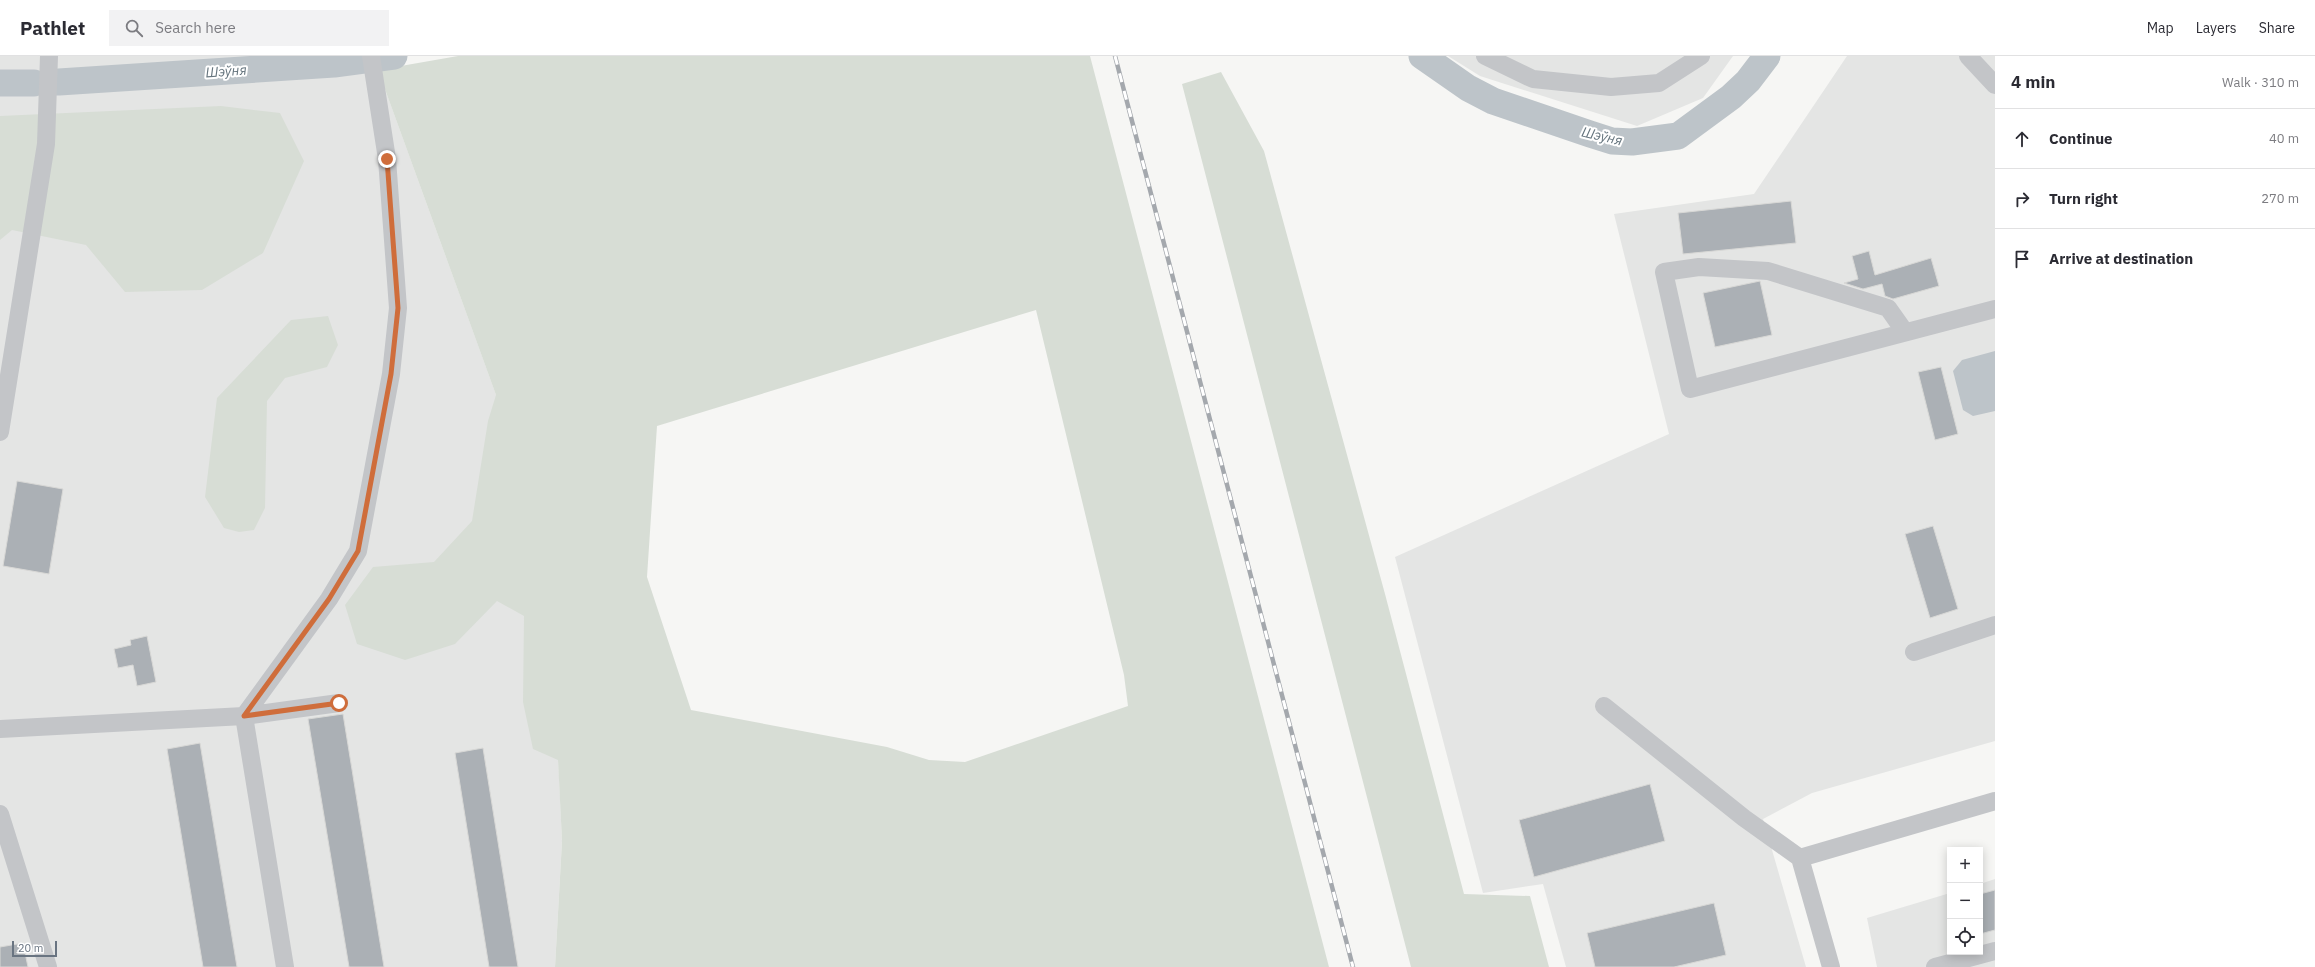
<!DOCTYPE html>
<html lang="en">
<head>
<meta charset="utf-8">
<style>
	body { margin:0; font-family:"IBM Plex Sans",sans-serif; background:#f2f2f3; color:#2b2b33 }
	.controls { position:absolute; right:12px; bottom:12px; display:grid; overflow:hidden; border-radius:0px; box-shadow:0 2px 10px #0003 }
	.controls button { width:36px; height:36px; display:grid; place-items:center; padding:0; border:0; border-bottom:1px solid #e1e1e2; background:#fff; color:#2b2b33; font:20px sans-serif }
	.scale { position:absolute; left:12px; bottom:10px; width:45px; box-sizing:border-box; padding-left:4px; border:2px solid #697481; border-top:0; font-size:11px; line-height:14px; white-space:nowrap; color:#697481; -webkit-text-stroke:3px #fff; paint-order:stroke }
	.stop { position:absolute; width:12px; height:12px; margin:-9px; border:3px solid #cf6d3b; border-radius:50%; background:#fff }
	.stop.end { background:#cf6d3b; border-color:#fff; box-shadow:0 1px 4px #0008 }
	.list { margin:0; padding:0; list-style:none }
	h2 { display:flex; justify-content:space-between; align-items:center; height:52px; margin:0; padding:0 16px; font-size:17px }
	h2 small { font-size:13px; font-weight:400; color:#7c7c81 }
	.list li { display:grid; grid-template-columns:26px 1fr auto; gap:12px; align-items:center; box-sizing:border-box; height:60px; padding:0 16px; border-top:1px solid #e1e1e2 }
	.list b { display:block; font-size:15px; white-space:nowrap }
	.list em { font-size:13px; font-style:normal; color:#7c7c81 }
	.icon { flex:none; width:22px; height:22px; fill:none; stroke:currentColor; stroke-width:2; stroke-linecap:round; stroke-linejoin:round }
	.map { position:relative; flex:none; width:1995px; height:911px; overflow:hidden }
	header { display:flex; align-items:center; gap:24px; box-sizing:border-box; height:56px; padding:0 20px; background:#fff; border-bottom:1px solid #e1e1e2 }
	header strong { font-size:19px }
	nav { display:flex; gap:22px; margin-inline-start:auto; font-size:14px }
	.search { width:280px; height:36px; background:#f2f2f3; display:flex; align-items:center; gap:10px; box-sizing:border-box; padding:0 14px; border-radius:0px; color:#7c7c81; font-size:15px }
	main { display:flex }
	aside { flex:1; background:#fff }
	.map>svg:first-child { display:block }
	.built { fill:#e4e5e4 }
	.green { fill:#d7ddd5; fill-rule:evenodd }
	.water { fill:#bdc4c9 }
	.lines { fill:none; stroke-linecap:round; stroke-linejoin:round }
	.river { stroke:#bdc4c9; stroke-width:27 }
	.building { fill:#abb0b5; stroke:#d8d8d6 }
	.minor { stroke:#c3c5c8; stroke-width:18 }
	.rail-casing { stroke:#a4a8ad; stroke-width:4.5 }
	.rail { stroke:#fff; stroke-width:3; stroke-dasharray:9; stroke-linecap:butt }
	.route { stroke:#cf6d3b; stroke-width:5 }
	.labels { text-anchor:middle; stroke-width:4; stroke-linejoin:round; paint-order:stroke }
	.water-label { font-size:14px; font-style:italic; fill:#65747d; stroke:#fff }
</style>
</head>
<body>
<header>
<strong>Pathlet</strong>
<div class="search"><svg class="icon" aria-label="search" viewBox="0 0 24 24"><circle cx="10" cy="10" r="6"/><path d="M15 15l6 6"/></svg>Search here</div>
<nav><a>Map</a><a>Layers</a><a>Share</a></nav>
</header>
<main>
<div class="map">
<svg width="1995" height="911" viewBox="0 0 1995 911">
	<rect width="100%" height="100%" fill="#f6f6f4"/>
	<path class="built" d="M0,0h373l175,482 14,303 -7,126h-555z
		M1448,0h285l-30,42 -66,28 -157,-50z
		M1847,0h148v685l-183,52 -49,26 43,148h-240l-23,-83 -60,9 -88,-336 274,-123 -55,-220 140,-20z
		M1995,823v88h-118l-10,-49 83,-25v59h30v-68z"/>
	<path class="green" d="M458,0h632l239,911h-774l7,-126 -4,-81 -25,-11 -10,-47 1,-86 -27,-15 -42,43 -50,16 -48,-16 -12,-39 28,-38 61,-5 38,-41 16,-100 8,-26 -118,-325zM1036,254l88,365 4,31 -163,56 -36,-2 -42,-13 -196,-37 -44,-133 10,-151z
		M1221,16l43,79 121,443 79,300 66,2 19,71h-138l-229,-883z
		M221,50l59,7 24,48 -41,92 -61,37 -77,2 -39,-47 -74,-15 -12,10v-124z
		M328,260l10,29 -11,22 -42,11 -18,23 -2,107 -11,22 -15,2 -15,-4 -19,-31 12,-99 74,-78z"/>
	<path class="water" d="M1995,295v60l-22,5 -10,-6 -10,-39 9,-11z"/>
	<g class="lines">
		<path class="river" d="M1422,0l46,32 25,13 97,33 22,7 20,1 46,-6 53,-39 17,-16 19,-25
			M59,26l275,-18 60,-8
			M0,27h34"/>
	</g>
	<path class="building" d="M1791,145l5,42 -113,11 -5,-41z
		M1869,195l6,24 56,-17 8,28 -46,13 -8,-3 -3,-12 -19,5 -19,-6 14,-4 -6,-23z
		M1760,225l12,54 -57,12 -12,-54z
		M1941,311l17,67 -23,6 -17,-68z
		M17,425l46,8 -14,85 -46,-8z
		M1933,470l25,83 -28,9 -25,-84z
		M147,580l9,46 -19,4 -4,-21 -15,3 -4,-19 17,-4 -1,-5z
		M343,658l41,253h-35l-41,-248z
		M200,687l37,224h-34l-36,-218z
		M483,692l35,219h-29l-34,-214z
		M1650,728l15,57 -131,36 -15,-57z
		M1995,834v40l-15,4v-40z
		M1714,847l12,52 -52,12h-79l-8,-34z
		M23,887l5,24h-28v-20z"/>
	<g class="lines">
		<path class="minor" d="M1485,0l48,23 78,8 48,-4 42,-27
			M1968,0l27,29
			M1905,276l-17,-24 -120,-37 -69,-4 -35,5 26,117 305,-80
			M0,376l46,-288 3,-88
			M1914,596l81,-27
			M1604,650l140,112 56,40 31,109
			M0,673l244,-13 95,-13
			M0,758l48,153
			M1800,802l195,-57
			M285,911l-41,-251 85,-117 29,-48 33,-177 7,-66 -11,-149 -16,-103
			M1935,911l60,-16"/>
		<g class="rail-casing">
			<path id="rail" d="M1115,0l238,911"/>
		</g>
		<use href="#rail" class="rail"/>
	</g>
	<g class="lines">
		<path class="route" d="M339,647l-95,13 85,-117 29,-48 33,-177 7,-66 -11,-149"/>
	</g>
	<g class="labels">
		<g class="water-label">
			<text transform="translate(226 15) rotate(-4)" y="5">Шэўня</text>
			<text transform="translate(1602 80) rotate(13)" y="5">Шэўня</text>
		</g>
	</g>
</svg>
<div class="controls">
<button>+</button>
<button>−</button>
<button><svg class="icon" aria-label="locate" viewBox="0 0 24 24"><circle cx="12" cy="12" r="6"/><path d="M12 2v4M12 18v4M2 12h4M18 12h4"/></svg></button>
</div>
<div class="scale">20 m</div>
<div class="stop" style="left:339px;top:647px"></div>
<div class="stop end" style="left:387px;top:103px"></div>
</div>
<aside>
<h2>4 min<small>Walk · 310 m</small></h2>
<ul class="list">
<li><svg class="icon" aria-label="ahead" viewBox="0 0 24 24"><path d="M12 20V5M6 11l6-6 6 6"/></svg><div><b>Continue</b></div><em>40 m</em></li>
<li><svg class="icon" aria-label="right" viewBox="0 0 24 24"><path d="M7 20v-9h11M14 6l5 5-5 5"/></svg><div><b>Turn right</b></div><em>270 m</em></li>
<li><svg class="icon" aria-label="arrive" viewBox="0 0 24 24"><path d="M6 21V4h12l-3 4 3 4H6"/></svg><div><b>Arrive at destination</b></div></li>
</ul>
</aside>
</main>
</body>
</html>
